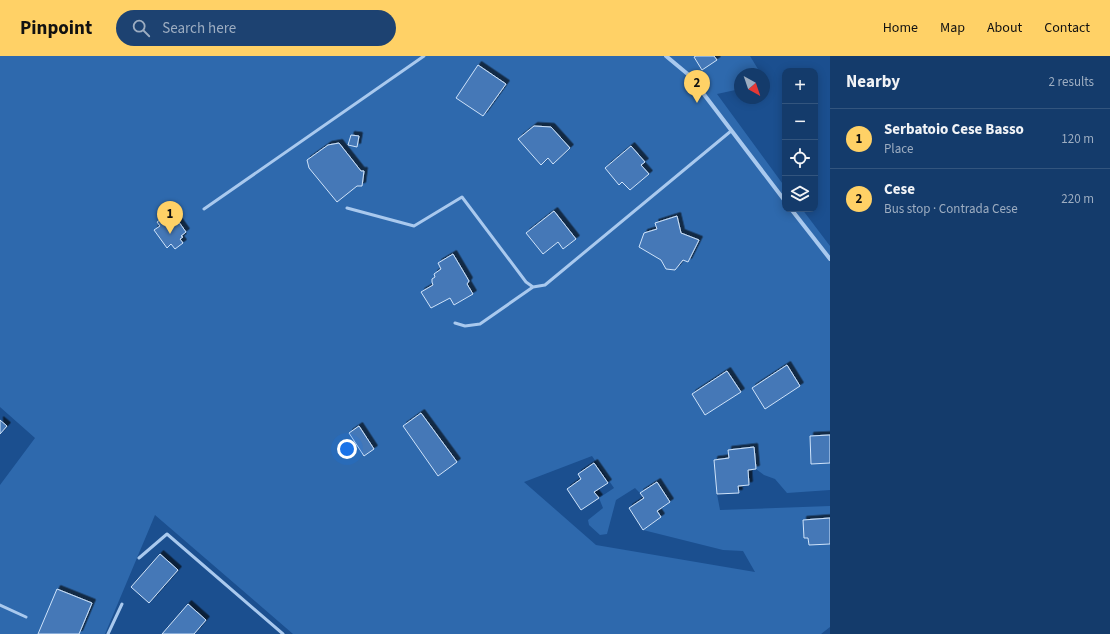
<!DOCTYPE html>
<html lang="en">
<head>
<meta charset="utf-8">
<style>
	body { margin:0; font-family:"Source Sans 3",sans-serif; background:#1d4271; color:#f1f3f6 }
	.controls { position:absolute; right:12px; top:12px; display:grid; overflow:hidden; border-radius:8px; box-shadow:0 2px 10px #0003 }
	.controls button { width:36px; height:36px; display:grid; place-items:center; padding:0; border:0; border-bottom:1px solid #33557e; background:#143b6b; color:#f1f3f6; font:20px sans-serif }
	.compass { position:absolute; left:734px; top:12px; width:36px; height:36px; border-radius:50%; background:#143b6b; box-shadow:0 2px 10px #0003; rotate:140deg }
	.you { position:absolute; left:347px; top:393px; width:14px; height:14px; margin:-10px; border:3px solid #fff; border-radius:50%; background:#1a73e8; box-shadow:0 0 0 6px #1a73e833 }
	.badge { display:grid; place-items:center; width:26px; height:26px; border-radius:50%; background:#ffd166; color:#111; font-size:13px; font-weight:700 }
	.pin { position:absolute; translate:-50% -33px; filter:drop-shadow(0 1px 2px #0008) }
	.pin::after { content:''; position:absolute; top:21px; width:14px; height:12px; background:inherit; clip-path:polygon(0 0,100% 0,50% 100%) }
	.list { margin:0; padding:0; list-style:none }
	h2 { display:flex; justify-content:space-between; align-items:center; height:52px; margin:0; padding:0 16px; font-size:17px }
	h2 small { font-size:13px; font-weight:400; color:#9dadc1 }
	.list li { display:grid; grid-template-columns:26px 1fr auto; gap:12px; align-items:center; box-sizing:border-box; height:60px; padding:0 16px; border-top:1px solid #33557e }
	.list b { display:block; font-size:15px; white-space:nowrap }
	.list p { margin:0; font-size:13px; white-space:nowrap; color:#9dadc1 }
	.list em { font-size:13px; font-style:normal; color:#9dadc1 }
	.icon { flex:none; width:22px; height:22px; fill:none; stroke:currentColor; stroke-width:2; stroke-linecap:round; stroke-linejoin:round }
	.map { position:relative; flex:none; width:830px; height:578px; overflow:hidden }
	header { display:flex; align-items:center; gap:24px; box-sizing:border-box; height:56px; padding:0 20px; background:#ffd166; color:#111 }
	header strong { font-size:19px }
	nav { display:flex; gap:22px; margin-inline-start:auto; font-size:14px }
	.search { width:280px; height:36px; background:#1d4271; display:flex; align-items:center; gap:10px; box-sizing:border-box; padding:0 14px; border-radius:22px; color:#9dadc1; font-size:15px }
	main { display:flex }
	aside { flex:1; background:#143b6b }
	.map>svg:first-child { display:block }
	.green { fill:#2e69ad; fill-rule:evenodd }
	.building { fill:#4478b7; stroke:#cfe3fa; filter:url(#shadow) }
	.lines { fill:none; stroke-linecap:round; stroke-linejoin:round }
	.lane { stroke:#a9c9ee; stroke-width:3 }
	.street { stroke:#a9c9ee; stroke-width:4 }
</style>
</head>
<body>
<header>
<strong>Pinpoint</strong>
<div class="search"><svg class="icon" aria-label="search" viewBox="0 0 24 24"><circle cx="10" cy="10" r="6"/><path d="M15 15l6 6"/></svg>Search here</div>
<nav><a>Home</a><a>Map</a><a>About</a><a>Contact</a></nav>
</header>
<main>
<div class="map">
<svg width="830" height="578" viewBox="0 0 830 578">
	<defs>
		<filter id="shadow"><feDropShadow dx="3.5" dy="-3.5" stdDeviation="0" flood-color="#0009"/></filter>
	</defs>
	<rect width="100%" height="100%" fill="#1b4f8f"/>
	<path class="green" d="M0,0h750l11,18h-21v15l-23,5 68,93v22h17l28,37v244l-43,3 -12,-14 -11,-4 -8,-6 -2,-22 -25,3v8l-15,2 3,34 3,16 110,-4v121l-9,7h-528l-138,-119 -50,119h-105v-149l35,-47 -35,-31zM592,400l22,32 -15,10 4,10 -15,12 1,5 11,10 7,-1 9,-34 19,-12 5,5 30,9 -13,9 4,6 -18,13 80,20 20,1 12,21 -159,-27 -72,-63z"/>
	<path class="building" d="M696,0h18l3,4 -15,10 -8,-13z
		M478,9l28,19 -23,32 -27,-18z
		M534,70l17,1 19,21 -17,16 -5,-6 -7,7 -23,-26z
		M351,79l8,1 -2,11 -9,-2z
		M339,87l22,28h3l-2,15h-5l-20,16 -28,-34 -2,-8 21,-15z
		M631,90l14,16 -4,3 8,9 -19,16 -8,-8 -3,3 -14,-17z
		M554,155l22,28 -13,10 -5,-7 -15,12 -17,-21z
		M677,160l4,17 18,7 -11,22 -5,-2 -8,10 -9,-1 -5,-9 -22,-13 5,-14 13,-4 -2,-6z
		M164,161l3,4 3,-2 2,2 4,-3 10,14 -5,4 2,1 -3,2 3,4 -8,6 -4,-5 -4,4 -13,-18 6,-4 -3,-4z
		M453,198l16,27 -2,3 6,10 -19,11 -4,-7 -19,10 -10,-16 12,-7 -1,-3v-3l3,-2 -1,-3 7,-5 -3,-6z
		M787,309l13,21 -35,23 -13,-21z
		M727,315l14,21 -36,23 -13,-21z
		M421,357l36,49 -19,14 -35,-50z
		M0,364l7,6 -7,8z
		M359,370l15,23 -10,7 -15,-23z
		M830,379v28l-19,1 -1,-28z
		M754,391l2,22 -8,1 1,15 -11,1 1,7 -22,1 -3,-34 15,-2 -1,-8z
		M594,407l14,20 -14,9 5,6 -18,12 -14,-21 14,-10 -3,-5z
		M657,426l13,20 -13,9 4,6 -18,13 -14,-22 15,-10 -4,-5z
		M830,462v26l-21,1 -1,-7h-4l-1,-18z
		M160,498l18,16 -29,33 -18,-16z
		M57,533l35,14 -13,31h-41z
		M188,548l18,16 -12,14h-32z"/>
	<g class="lines">
		<path class="lane" d="M347,152l67,18 48,-29 64,85 7,5 12,-2 186,-154
			M204,153l220,-153
			M455,267l10,3 15,-2 53,-37
			M139,502l28,-24 116,100
			M0,549l26,12
			M108,578l14,-30"/>
		<path class="street" d="M666,0l24,20 95,125
			M791,153l39,50"/>
	</g>
</svg>
<div class="controls">
<button>+</button>
<button>−</button>
<button><svg class="icon" aria-label="locate" viewBox="0 0 24 24"><circle cx="12" cy="12" r="6"/><path d="M12 2v4M12 18v4M2 12h4M18 12h4"/></svg></button>
<button><svg class="icon" aria-label="layers" viewBox="0 0 24 24"><path d="M12 4l9 5-9 5-9-5zM3 14l9 5 9-5"/></svg></button>
</div>
<svg class="compass" viewBox="-18 -18 36 36"><path d="M0-13l5 13h-10z" fill="#e53935"/><path d="M0 13l5-13h-10z" fill="#9dadc1"/></svg>
<div class="you"></div>
<div class="pin badge" style="left:170px;top:178px">1</div>
<div class="pin badge" style="left:697px;top:47px">2</div>
</div>
<aside>
<h2>Nearby<small>2 results</small></h2>
<ul class="list">
<li><span class="badge">1</span><div><b>Serbatoio Cese Basso</b><p>Place</p></div><em>120 m</em></li>
<li><span class="badge">2</span><div><b>Cese</b><p>Bus stop · Contrada Cese</p></div><em>220 m</em></li>
</ul>
</aside>
</main>
</body>
</html>
